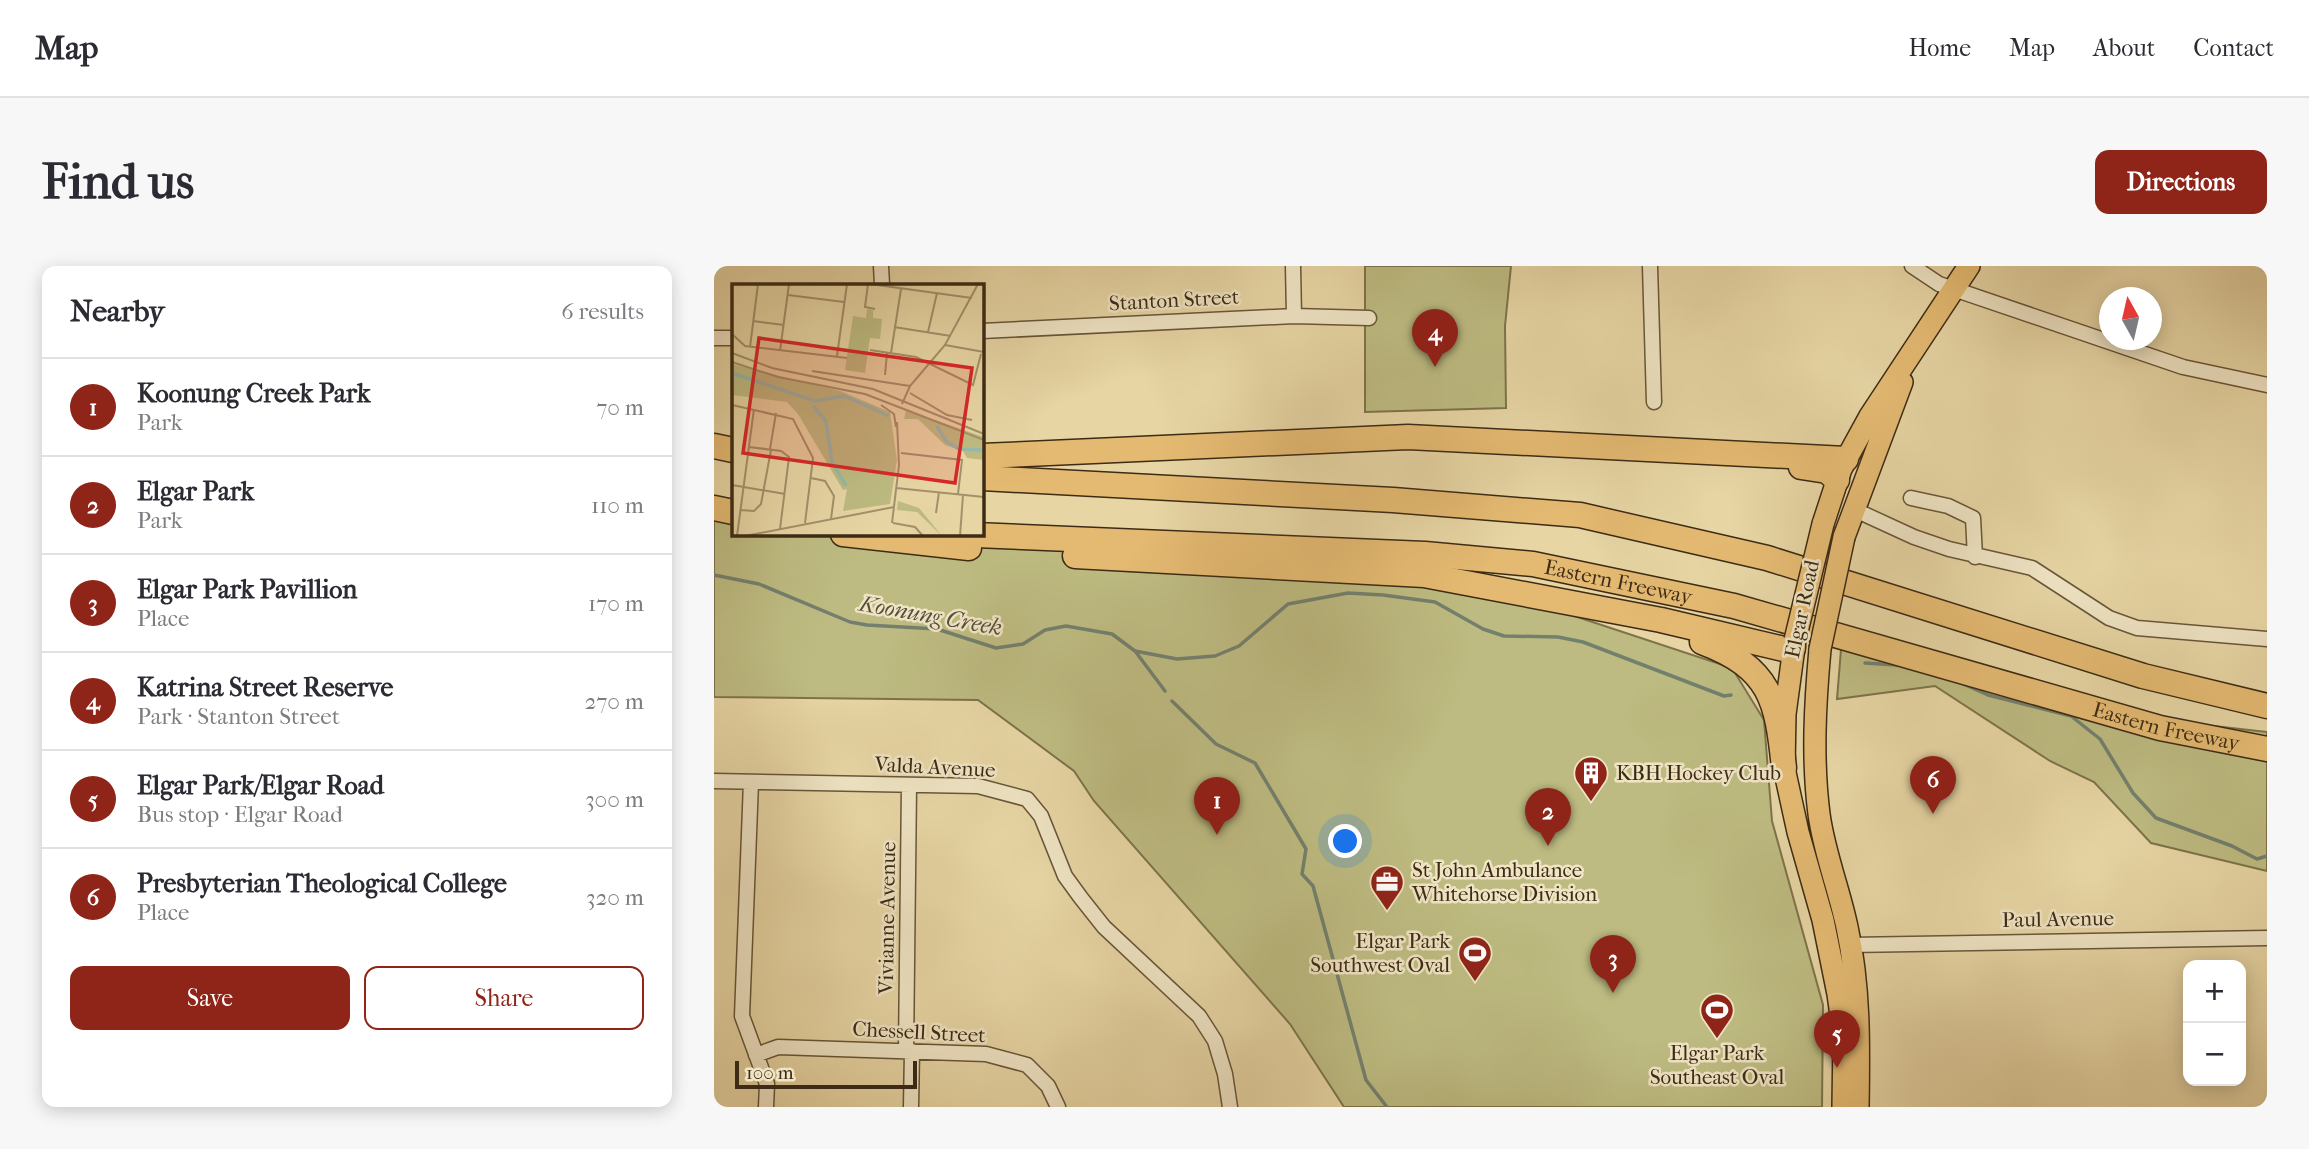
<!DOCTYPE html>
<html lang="en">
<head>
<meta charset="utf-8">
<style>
	body { margin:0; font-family:"IM FELL French Canon",serif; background:#f7f7f7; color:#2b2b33 }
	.controls { position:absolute; right:21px; bottom:21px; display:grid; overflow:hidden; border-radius:14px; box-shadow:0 4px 18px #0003 }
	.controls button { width:63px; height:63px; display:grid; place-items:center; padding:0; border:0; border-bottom:2px solid #e1e1e2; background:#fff; color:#2b2b33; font:35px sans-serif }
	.compass { position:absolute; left:1385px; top:21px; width:63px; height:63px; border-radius:50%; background:#fff; box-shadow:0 4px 18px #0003; rotate:352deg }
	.scale { position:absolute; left:21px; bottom:18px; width:182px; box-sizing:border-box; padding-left:7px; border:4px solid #3d2b15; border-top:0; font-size:19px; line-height:24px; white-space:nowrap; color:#3d2b15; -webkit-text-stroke:5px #efe4c4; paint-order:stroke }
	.you { position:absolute; left:632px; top:576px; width:24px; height:24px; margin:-18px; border:5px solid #fff; border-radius:50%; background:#1a73e8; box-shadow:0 0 0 10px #1a73e833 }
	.badge { display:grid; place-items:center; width:46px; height:46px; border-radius:50%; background:#8f2418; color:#fff; font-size:23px; font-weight:700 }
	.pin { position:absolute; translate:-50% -58px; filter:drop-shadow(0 2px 4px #0008) }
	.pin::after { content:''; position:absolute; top:37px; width:24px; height:21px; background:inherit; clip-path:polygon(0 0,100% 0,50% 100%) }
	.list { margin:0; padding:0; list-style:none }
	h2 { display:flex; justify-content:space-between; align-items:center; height:91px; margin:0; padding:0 28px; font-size:30px }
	h2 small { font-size:23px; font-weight:400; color:#7c7c81 }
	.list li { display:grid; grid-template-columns:46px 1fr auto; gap:21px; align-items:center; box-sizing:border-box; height:98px; padding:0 28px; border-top:2px solid #e1e1e2 }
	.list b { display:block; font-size:26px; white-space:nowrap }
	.list p { margin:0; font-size:23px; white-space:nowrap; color:#7c7c81 }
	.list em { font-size:23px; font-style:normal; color:#7c7c81 }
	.actions { display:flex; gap:14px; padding:21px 28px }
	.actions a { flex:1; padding:16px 0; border:2px solid #8f2418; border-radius:14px; text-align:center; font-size:24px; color:#8f2418 }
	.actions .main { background:#8f2418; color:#fff }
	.map { position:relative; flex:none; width:1553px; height:841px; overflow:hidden; border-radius:14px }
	header { display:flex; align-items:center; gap:42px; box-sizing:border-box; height:98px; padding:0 35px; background:#fff; border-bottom:2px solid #e1e1e2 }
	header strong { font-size:33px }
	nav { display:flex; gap:38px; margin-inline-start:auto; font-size:24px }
	.intro { display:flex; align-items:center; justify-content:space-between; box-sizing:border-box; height:168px; padding:0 42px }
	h1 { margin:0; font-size:49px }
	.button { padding:18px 32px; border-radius:14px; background:#8f2418; color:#fff; font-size:24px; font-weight:700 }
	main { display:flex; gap:42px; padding:0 42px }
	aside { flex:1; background:#fff; border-radius:14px; box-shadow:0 4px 18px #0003 }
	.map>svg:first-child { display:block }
	.green { fill:#bdbb81; stroke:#7d734b; stroke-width:2 }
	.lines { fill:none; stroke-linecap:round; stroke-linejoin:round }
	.stream { stroke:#73806d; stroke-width:3.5 }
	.street-casing { stroke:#685639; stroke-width:17 }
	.primary-casing { stroke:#3d2b15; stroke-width:24 }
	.highway-casing { stroke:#3d2b15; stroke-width:27 }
	.street { stroke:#efe4c4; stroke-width:14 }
	.primary { stroke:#e4ba72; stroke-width:21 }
	.highway { stroke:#e4ba72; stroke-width:24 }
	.primary-bridge-casing { stroke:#3d2b15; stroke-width:24; stroke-linecap:butt }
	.primary-bridge { stroke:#e4ba72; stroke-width:21 }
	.labels { text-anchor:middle; stroke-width:5; stroke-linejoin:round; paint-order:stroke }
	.street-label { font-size:21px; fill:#3d2b15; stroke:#efe4c4 }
	.poi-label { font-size:21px; fill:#3d2b15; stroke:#efe4c4; text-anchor:start }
	.water-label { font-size:23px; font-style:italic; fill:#544e3a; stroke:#efe4c4 }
	.inset-river { fill:none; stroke:#97b8a8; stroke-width:3.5 }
	.inset-road { fill:none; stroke:#a3916b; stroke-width:2 }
	.view { fill:#d62828; fill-opacity:0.15; stroke:#d62828; stroke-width:3.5 }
	.inset-edge { fill:none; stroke:#3d2b15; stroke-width:3.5 }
</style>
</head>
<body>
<header>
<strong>Map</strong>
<nav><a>Home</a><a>Map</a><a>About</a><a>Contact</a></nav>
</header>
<div class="intro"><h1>Find us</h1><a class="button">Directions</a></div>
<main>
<aside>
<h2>Nearby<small>6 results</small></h2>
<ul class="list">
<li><span class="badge">1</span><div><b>Koonung Creek Park</b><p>Park</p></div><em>70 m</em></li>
<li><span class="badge">2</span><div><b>Elgar Park</b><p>Park</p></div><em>110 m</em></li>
<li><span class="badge">3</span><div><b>Elgar Park Pavillion</b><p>Place</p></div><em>170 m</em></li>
<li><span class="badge">4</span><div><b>Katrina Street Reserve</b><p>Park · Stanton Street</p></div><em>270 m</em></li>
<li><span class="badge">5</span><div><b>Elgar Park/Elgar Road</b><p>Bus stop · Elgar Road</p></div><em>300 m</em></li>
<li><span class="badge">6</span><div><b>Presbyterian Theological College</b><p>Place</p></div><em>320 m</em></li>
</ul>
<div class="actions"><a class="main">Save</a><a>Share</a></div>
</aside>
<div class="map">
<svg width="1553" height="841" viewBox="0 0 1553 841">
	<rect width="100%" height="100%" fill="#e7d5a4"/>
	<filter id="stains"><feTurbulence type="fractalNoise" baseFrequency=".00286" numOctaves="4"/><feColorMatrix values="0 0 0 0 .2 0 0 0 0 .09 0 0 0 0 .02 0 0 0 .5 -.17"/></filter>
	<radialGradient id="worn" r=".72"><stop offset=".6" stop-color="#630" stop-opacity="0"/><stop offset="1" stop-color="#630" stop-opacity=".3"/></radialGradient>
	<path class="green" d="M651,0h146l-6,60 1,82 -141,4z
		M0,247l19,2v19h249l369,33 172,32 209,69 32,52 8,101 51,184 -1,102h-478l-54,-83 -196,-223 -20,-30 -96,-71 -264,-3z
		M1128,371l319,83 106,12v139l-116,-28 -57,-61 -44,-21 -115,-75 -98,13z"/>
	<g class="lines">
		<path class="stream" d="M0,309l45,9 91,38 17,3 70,4 59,19 27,-4 22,-14 21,-4 46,8 23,17 42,8 38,-3 24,-10 49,-42 60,-11 35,2 52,7 48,27 21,7 54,1 25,5 141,54 7,-1
			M421,385l30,40
			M1151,397l32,2
			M1247,417l27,12 83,21 29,23 33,54 23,25 76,28 25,13 10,-3
			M458,435l44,43 39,19 51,86 -4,25 11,12 53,194 21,27"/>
		<g class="street-casing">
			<path id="street" d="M167,0l1,19
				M579,0l1,50
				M936,0l4,136
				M1198,0l27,18 244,83 84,18
				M268,65l312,-15 75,2
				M0,72h19
				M1197,232l37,8 25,12 2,39
				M1139,243l61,28 35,12 83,19 77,50 28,10 130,11
				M0,515l264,5 49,13 14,17 24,60 16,22 23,29 95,89 16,25 10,33 5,33
				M37,516l-9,234 25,68 -1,23
				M1136,679l417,-7
				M192,785l3,-266
				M42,789l22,-8 208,7 41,11 21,21 10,21
				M197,841l1,-56"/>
		</g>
		<g class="primary-casing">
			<path id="primary" d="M1109,258l18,-55 29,-53 99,-150
				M1130,271l58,-155
				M1081,374l-10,74 -1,54 14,64 25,88 15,74 6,43 -1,70
				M1106,383c-5,55 -8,110 -1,165 5,38 20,75 28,113 13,60 12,119 11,180"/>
		</g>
		<g class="highway-casing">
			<g id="highway">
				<path d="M0,180l19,4"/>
				<path d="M268,190l426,-19 438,22"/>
				<path d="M1087,201l26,4 10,9"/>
				<path d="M268,212l411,22 187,15 187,43 376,118 124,30"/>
				<path d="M0,242l19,4"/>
				<path d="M129,268l126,14"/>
				<path id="s1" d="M237,268l474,20 108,10 201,42 426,122 107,21"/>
				<path d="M361,290l349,19 237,45 123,29 9,-1"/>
				<path d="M988,376c69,26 75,58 82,126"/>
			</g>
		</g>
		<use href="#street" class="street"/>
		<use href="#primary" class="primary"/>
		<use href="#highway" class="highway"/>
		<g class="primary-bridge-casing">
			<path id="primary-bridge" d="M1081,374l28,-116
				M1106,383l24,-112"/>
		</g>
		<use href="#primary-bridge" class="primary-bridge"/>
	</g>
	<defs>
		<g id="building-pin" transform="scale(1.75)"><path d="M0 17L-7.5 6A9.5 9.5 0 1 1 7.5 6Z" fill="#8f2418" stroke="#efe4c4"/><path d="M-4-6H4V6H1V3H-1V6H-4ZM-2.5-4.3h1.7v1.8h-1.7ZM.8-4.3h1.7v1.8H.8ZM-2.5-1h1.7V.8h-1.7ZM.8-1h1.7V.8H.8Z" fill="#fff"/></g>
		<g id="office-pin" transform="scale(1.75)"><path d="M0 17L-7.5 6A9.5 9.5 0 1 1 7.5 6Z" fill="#8f2418" stroke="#efe4c4"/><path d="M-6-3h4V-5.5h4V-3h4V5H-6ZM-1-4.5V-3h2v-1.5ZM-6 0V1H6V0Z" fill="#fff"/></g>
		<g id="stadium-pin" transform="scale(1.75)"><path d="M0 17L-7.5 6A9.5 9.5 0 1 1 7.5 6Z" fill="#8f2418" stroke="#efe4c4"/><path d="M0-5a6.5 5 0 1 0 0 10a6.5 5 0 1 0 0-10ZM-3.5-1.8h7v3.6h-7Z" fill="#fff"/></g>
	</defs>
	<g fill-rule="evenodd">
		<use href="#building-pin" x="877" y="507"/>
		<use href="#office-pin" x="673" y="616"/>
		<use href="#stadium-pin" x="761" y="687"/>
		<use href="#stadium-pin" x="1003" y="744"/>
	</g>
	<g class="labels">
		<g class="street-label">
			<text transform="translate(460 34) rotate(-3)" y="7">Stanton Street</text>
			<text dy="7" stroke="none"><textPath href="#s1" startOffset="670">Eastern Freeway</textPath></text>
			<text transform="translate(1088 343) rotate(-78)" y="7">Elgar Road</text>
			<text dy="7" stroke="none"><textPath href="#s1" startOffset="1237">Eastern Freeway</textPath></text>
			<text transform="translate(221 501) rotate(3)" y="7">Valda Avenue</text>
			<text transform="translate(173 652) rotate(-89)" y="7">Vivianne Avenue</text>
			<text transform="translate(1344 653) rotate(-1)" y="7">Paul Avenue</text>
			<text transform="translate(205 766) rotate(3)" y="7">Chessell Street</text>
		</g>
		<g class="poi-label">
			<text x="902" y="514">KBH Hockey Club</text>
			<text x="698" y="611">St John Ambulance<tspan x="698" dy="24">Whitehorse Division</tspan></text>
			<text x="736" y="682" text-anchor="end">Elgar Park<tspan x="736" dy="24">Southwest Oval</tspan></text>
			<text x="1003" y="794" text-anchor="middle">Elgar Park<tspan x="1003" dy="24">Southeast Oval</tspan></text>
		</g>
		<g class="water-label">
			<text transform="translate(217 349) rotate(10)" y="8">Koonung Creek</text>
		</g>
	</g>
	<g transform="translate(18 18)">
		<rect width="252" height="252" fill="#e7d5a4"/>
		<path d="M135,25l6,1v8l9,1 -2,20 -10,-1 -5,35 -20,-3 8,-54 13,2zM0,80l108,27 50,21 7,48 -7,44 -47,7 4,-22 -4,1 -45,-76 -11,-12 -55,-7zM174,126l78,27v23l-17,-2 -4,-7 -18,-6 -27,-26h-14zM166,217l21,7 23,28 -25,-24 -20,-2z" fill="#bdbb81"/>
		<path class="inset-river" d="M0,89l83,28 29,-5 45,20M81,122l13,15 6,41 14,24M205,142l9,15 13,8 25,1"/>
		<path class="inset-road" d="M136,0l-3,23 10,2M138,0l102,14M56,11l56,7M21,37l31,4M162,43l57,9M196,48l9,-39M0,50l13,12 102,12M213,61l39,7M18,63l8,-63M138,66l46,7 57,28 8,-31M48,67l9,-67M0,69l40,15 101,21 111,45M159,69l10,-64M105,72l10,-72M0,78l46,15 87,17 119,46M80,87l98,15M153,91l2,-22M178,109l37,22 25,5M170,120l8,-18 35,-41 33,-61M0,121l61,14 20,39 -8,65M149,121l13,9 2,13M17,163l32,4 8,6 -9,72M38,165l6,-36M169,169l61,7 -4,34M79,194l14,3 9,15 -3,23M0,201l53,9M164,204l88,9M8,226l14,1 7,-7 10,-54M204,229l3,-21M160,239l7,-58 -2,-43M161,239l22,4 8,9M5,252l17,-127M13,252l149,-29M228,252l3,-41"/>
		<path class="view" d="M27,54l213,30 -17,115 -212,-30z"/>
		<rect width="252" height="252" class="inset-edge"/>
	</g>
	<rect width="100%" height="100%" filter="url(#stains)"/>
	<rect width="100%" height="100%" fill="url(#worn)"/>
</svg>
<div class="controls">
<button>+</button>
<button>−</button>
</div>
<svg class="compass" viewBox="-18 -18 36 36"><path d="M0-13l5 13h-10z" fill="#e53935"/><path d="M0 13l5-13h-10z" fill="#7c7c81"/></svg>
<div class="scale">100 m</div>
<div class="you"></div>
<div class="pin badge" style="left:503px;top:569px">1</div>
<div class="pin badge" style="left:834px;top:580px">2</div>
<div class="pin badge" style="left:899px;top:727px">3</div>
<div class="pin badge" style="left:721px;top:101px">4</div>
<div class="pin badge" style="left:1123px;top:802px">5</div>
<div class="pin badge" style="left:1219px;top:548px">6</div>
</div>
</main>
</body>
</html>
